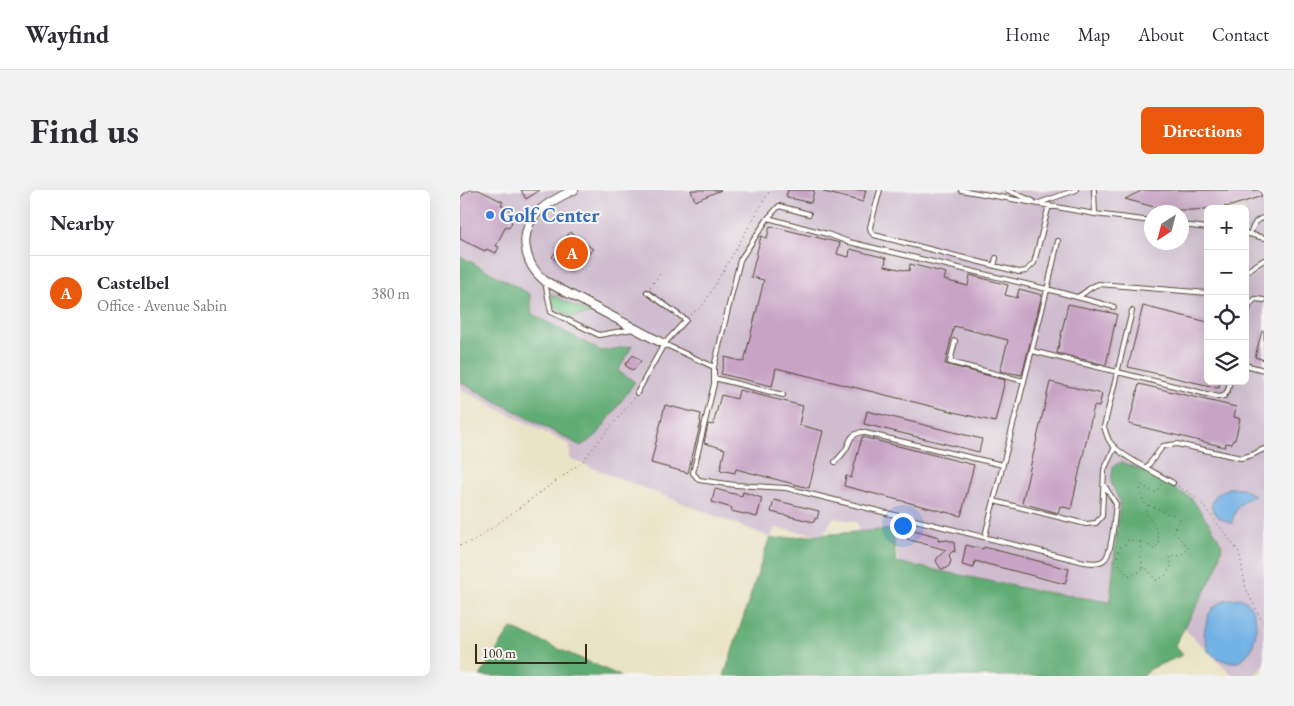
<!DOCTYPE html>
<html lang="en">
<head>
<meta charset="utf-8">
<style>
	body { margin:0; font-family:"EB Garamond",serif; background:#f2f2f3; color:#2b2b33 }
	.controls { position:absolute; right:15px; top:15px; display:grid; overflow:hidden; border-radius:8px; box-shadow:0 5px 20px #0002 }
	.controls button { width:45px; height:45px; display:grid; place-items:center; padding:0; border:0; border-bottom:1px solid #e1e1e2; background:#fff; color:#2b2b33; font:25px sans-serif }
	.compass { position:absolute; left:684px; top:15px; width:45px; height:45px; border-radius:50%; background:#fff; box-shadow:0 5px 20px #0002; rotate:216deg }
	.scale { position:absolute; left:15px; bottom:12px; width:112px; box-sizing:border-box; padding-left:5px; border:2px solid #3b2a1e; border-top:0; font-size:14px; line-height:18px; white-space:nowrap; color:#3b2a1e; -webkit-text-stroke:4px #f6f6f2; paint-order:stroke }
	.you { position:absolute; left:442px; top:335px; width:18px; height:18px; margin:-12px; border:4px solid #fff; border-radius:50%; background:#1a73e8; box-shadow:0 0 0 8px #1a73e833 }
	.badge { display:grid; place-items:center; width:32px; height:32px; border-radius:50%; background:#ea580c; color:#fff; font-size:16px; font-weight:700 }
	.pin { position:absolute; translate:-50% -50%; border:2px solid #fff; box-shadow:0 1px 5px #0006 }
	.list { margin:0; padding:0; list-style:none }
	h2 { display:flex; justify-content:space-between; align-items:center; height:65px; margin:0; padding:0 20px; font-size:21px }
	h2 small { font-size:16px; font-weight:400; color:#7c7c81 }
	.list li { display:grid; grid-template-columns:32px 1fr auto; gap:15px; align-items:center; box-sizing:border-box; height:75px; padding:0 20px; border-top:1px solid #e1e1e2 }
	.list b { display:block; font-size:19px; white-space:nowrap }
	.list p { margin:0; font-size:16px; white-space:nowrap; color:#7c7c81 }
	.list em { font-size:16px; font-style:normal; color:#7c7c81 }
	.icon { flex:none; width:28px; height:28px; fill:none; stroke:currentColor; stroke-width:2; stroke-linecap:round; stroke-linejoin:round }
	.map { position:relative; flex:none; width:804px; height:486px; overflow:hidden; border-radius:8px }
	header { display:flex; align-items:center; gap:30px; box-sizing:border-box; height:70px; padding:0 25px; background:#fff; border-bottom:1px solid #e1e1e2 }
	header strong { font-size:24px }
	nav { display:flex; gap:28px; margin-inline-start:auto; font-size:18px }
	.intro { display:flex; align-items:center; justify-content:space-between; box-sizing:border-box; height:120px; padding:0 30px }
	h1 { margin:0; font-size:35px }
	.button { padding:12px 22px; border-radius:8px; background:#ea580c; color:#fff; font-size:18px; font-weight:700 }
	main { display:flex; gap:30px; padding:0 30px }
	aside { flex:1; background:#fff; border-radius:8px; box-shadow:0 5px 20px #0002 }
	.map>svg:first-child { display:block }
	.industrial { fill:#cfbdcf; fill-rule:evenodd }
	.green { fill:#76c788; stroke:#587853 }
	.forest { fill:#60ac74; stroke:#4e6b49 }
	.water { fill:#71b1e5; stroke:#566e82 }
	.building { fill:#c8a3c5 }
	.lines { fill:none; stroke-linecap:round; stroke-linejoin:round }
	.lane-casing { stroke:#554637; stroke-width:6 }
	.street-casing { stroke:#554637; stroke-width:10 }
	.path { stroke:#554637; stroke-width:1; stroke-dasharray:1 4; stroke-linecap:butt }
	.lane { stroke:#fff; stroke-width:4 }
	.street { stroke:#fff; stroke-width:8 }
	.shop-dot { fill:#3f7fe0; stroke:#f6f6f2; stroke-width:2 }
	.labels { text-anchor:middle; stroke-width:4; stroke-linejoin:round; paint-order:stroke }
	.shop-label { font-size:20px; font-weight:bold; fill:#366cbe; stroke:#f6f6f2; text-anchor:start }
</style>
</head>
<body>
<header>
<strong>Wayfind</strong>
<nav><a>Home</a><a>Map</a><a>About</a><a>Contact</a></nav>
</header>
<div class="intro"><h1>Find us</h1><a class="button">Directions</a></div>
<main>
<aside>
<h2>Nearby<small></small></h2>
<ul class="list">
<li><span class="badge">A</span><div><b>Castelbel</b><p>Office · Avenue Sabin</p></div><em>380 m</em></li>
</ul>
</aside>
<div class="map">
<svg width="804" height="486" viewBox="0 0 804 486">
	<rect width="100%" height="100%" fill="#f6f6f2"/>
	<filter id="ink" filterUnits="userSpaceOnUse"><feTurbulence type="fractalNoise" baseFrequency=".02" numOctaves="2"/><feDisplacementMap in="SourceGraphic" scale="10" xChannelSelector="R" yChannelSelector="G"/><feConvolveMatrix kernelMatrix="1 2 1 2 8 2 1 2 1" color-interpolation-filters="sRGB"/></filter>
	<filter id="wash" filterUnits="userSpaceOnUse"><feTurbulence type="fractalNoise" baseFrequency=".0096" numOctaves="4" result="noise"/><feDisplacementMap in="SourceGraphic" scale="20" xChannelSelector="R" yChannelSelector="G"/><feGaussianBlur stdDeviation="1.12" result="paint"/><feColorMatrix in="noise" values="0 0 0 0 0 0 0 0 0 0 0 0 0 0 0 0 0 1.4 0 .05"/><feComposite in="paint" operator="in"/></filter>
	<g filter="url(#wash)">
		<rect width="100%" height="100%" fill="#eae4c7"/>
		<path class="industrial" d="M4,0h800v477l-11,9h-19l-55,-52 -69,-21 -211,-37 -6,-38 -33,12 -3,-18 -24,-4 -10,17 -49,-7 -2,10 -202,-79v-14l-110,-56v-196zM748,19h37v172h-37zM692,22h30v30h-30z"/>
		<path class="green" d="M91,104l39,20 -19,3 -17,-10z"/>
		<path class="forest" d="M0,66l70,38 2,20 69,37 31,-5 -14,25 17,11 -38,53 -16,11 -121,-64z
			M662,272l26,11 43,25 20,28 11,19 -5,24 -42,76 8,10 -33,14 -6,7h-420l45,-137 124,-10 3,33 142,29 72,11 10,-100 -9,-20 2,-16z
			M51,438l110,48h-141z"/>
		<path class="water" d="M768,298h14l13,8c-13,3 -22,15 -23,28l-14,-7 -7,-10 4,-11z
			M779,408c20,6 20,35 12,52 -3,4 -8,8 -11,12h-12l-11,-4 -9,-7 -4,-18 4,-17 4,-7 12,-9z"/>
		<g id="blocks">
			<path class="building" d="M10,0h9l24,12 -2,3 12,6 -4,9 3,2 -3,6 -3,-2 -10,20 3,1 -3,6 -10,-4 -1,2 -25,-12v-42z
				M61,0h19l-14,9z
				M231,0h30l-26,11z
				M328,0h26l-3,13 -25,-6z
				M364,0h42l-3,12 -39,-10z
				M683,0h117l2,6 -31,10 -36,4h-17l-24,-3 -29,-8z
				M310,36l70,17 -3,11 12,3 1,-8 36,9 -1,8 24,5 1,-7 36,9 -2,7 24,6 2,-11 38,10 -3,10 12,3 2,-9 23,6 -20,80 -22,-4 8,-31 -54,-14 -9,38 60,16 -10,42 -219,-54 -4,18 -51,-12 4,-17 19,5 20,-82 -13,-3 10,-41 6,2z
				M110,42l23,17 -9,10 -2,-2 -11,15 -19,-15z
				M608,114l49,10 -11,51 -49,-12z
				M683,116l65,16v59h12l-1,7 -91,-21z
				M802,141h2v29l-9,-3z
				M173,165l8,6 -8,10 -8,-6z
				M590,192l52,12 -3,13 -5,-1 -23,103 -11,-3 -2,7 -36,-10z
				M679,194l97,23 -2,10 6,2 -5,21h-2l-1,4 -6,-1 -1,4 -96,-23z
				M279,200l64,16 -4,19 24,6 -14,57 -73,-19 -1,4 -15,-3 5,-21 -21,-6 4,-19 5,1 8,-30 16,4z
				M205,215l36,9 -1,7 1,1 -13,51 -37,-10z
				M407,221l115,28 -3,13 -115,-28z
				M402,247l112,28 -13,51 -117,-30 2,-10 5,2z
				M255,299l27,7 1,-4 19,6 -5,19 -26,-6 1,-3 -20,-6z
				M314,310l45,11 -2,8 -2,-1 -1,4 -43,-10z
				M450,339l29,8 -1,4 9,-1 7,2 1,10 -2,-1 -4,4 2,6 -2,5 -4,3h-4l-5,-8 2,-4 8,-7 -39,-11z
				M506,355l17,4 1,-2 85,22 -4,15 -90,-23 -1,7 -12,-3z"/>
		</g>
	</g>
	<g filter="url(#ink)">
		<use href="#blocks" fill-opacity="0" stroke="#554637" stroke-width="1"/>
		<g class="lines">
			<g class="lane-casing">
				<path id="lane" d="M420,0l-10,37 1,5 3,3 145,37 7,-1 8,-8 15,-58
					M501,0l134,24 57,7
					M547,0l26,11
					M634,0l1,24
					M579,13l37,-13
					M349,24l-30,-8 -11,12 -28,42 -26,107v17l-21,89 6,7 36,5 51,3 298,74c7,1 15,2 20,-2 9,-7 10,-44 12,-56l-12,-19
					M308,28l59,16 22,8 198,47 67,18
					M722,35l26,3
					M785,43l19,5
					M790,44c3,-7 5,-15 14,-16
					M534,76l2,-8
					M785,82l19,-12
					M85,92l6,30 48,23 34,-6
					M617,107c8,-3 13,-11 22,-13l109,9
					M672,121l-28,116c2,5 3,11 6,15 11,15 47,31 63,41
					M785,129l5,-15 5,-5 9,1
					M495,151l-5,21 74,19
					M204,154l50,23
					M572,161l187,46 5,-1 4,-6 2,-9
					M785,175l19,5
					M254,188l69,17
					M177,203l27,-49 22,-24 -39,-28
					M375,272c4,-4 8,-8 11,-13 5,-9 3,-13 15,-17l142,33
					M687,277l16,-21 14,-2 64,14 11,-3 12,-6
					M534,311l92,23 10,-1 6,-7 2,-46 11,-23
					M525,346l63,-250 10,-45"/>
			</g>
			<g class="street-casing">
				<path id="street" d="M114,0c-11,5 -25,12 -34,20 -23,21 -17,53 5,71l119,63"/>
			</g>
			<path class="path" d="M190,97l11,-14
				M231,125l13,-11 66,-114
				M718,296l16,10 9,9 36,47 7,37 15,30 3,3
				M688,315l-2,7 11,18 2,14 -5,5 -12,-8 -3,2 -10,-4 -4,6 -5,2 -4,14 12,14 3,1 15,-8 10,12 9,-4 7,-11 -3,-7 1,-2h9l10,-7 -14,-16v-6l4,-4 1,-6c-5,-4 -10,-2 -15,-5 -7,-3 -13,-6 -20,-8 -3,-6 -7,-14 -3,-19l11,7h4l3,-7 2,-1
				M680,352l2,26
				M0,355l15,-5 107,-78 53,-65"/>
			<use href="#lane" class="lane"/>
			<use href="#street" class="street"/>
		</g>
	</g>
	<circle class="shop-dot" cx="30" cy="25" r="5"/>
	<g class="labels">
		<g class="shop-label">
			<text x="40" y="32">Golf Center</text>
		</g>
	</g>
</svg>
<div class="controls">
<button>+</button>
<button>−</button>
<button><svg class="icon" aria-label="locate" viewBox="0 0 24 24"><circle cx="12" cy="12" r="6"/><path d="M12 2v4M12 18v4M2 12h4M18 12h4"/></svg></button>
<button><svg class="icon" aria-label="layers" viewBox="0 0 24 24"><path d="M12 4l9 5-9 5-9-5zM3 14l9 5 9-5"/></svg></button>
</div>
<svg class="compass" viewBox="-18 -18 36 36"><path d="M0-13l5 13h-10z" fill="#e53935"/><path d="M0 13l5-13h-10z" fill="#7c7c81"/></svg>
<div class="scale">100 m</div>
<div class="you"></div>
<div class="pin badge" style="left:112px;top:63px">A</div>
</div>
</main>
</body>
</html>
